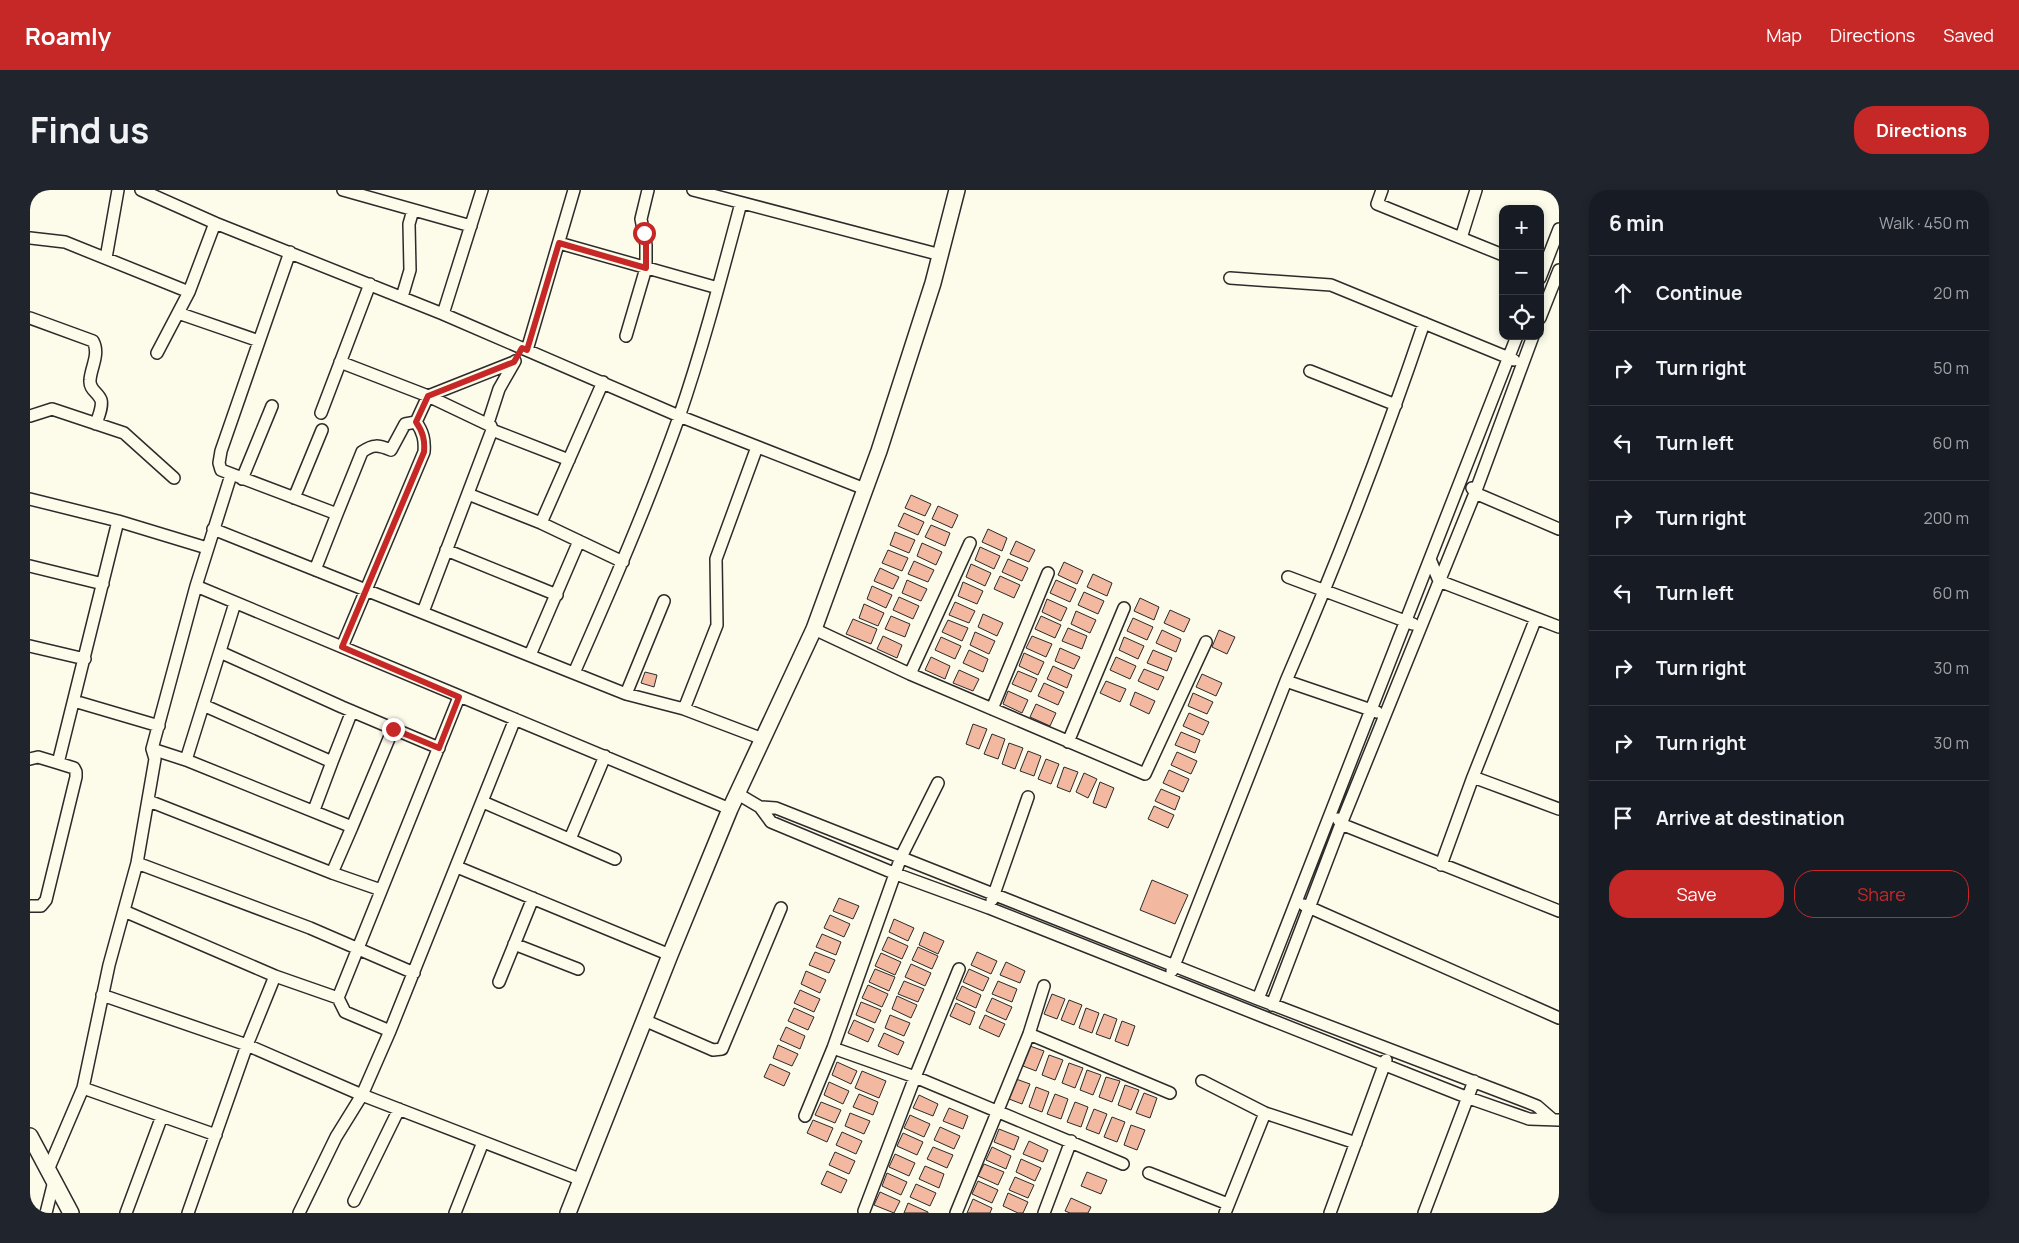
<!DOCTYPE html>
<html lang="en">
<head>
<meta charset="utf-8">
<style>
	body { margin:0; font-family:Manrope,sans-serif; background:#20242c; color:#f1f3f6 }
	.controls { position:absolute; right:15px; top:15px; display:grid; overflow:hidden; border-radius:10px; box-shadow:0 2px 8px #0003 }
	.controls button { width:45px; height:45px; display:grid; place-items:center; padding:0; border:0; border-bottom:1px solid #363941; background:#171b24; color:#f1f3f6; font:25px sans-serif }
	.stop { position:absolute; width:15px; height:15px; margin:-11px; border:4px solid #c62828; border-radius:50%; background:#fff }
	.stop.end { background:#c62828; border-color:#fff; box-shadow:0 1px 5px #0008 }
	.list { margin:0; padding:0; list-style:none }
	h2 { display:flex; justify-content:space-between; align-items:center; height:65px; margin:0; padding:0 20px; font-size:21px }
	h2 small { font-size:16px; font-weight:400; color:#9ea1a6 }
	.list li { display:grid; grid-template-columns:32px 1fr auto; gap:15px; align-items:center; box-sizing:border-box; height:75px; padding:0 20px; border-top:1px solid #363941 }
	.list b { display:block; font-size:19px; white-space:nowrap }
	.list em { font-size:16px; font-style:normal; color:#9ea1a6 }
	.actions { display:flex; gap:10px; padding:15px 20px }
	.actions a { flex:1; padding:11px 0; border:1px solid #c62828; border-radius:20px; text-align:center; font-size:18px; color:#c62828 }
	.actions .main { background:#c62828; color:#fff }
	.icon { flex:none; width:28px; height:28px; fill:none; stroke:currentColor; stroke-width:2; stroke-linecap:round; stroke-linejoin:round }
	.map { position:relative; flex:none; width:1529px; height:1023px; overflow:hidden; border-radius:20px }
	header { display:flex; align-items:center; gap:30px; box-sizing:border-box; height:70px; padding:0 25px; background:#c62828; color:#fff }
	header strong { font-size:24px }
	nav { display:flex; gap:28px; margin-inline-start:auto; font-size:18px }
	.intro { display:flex; align-items:center; justify-content:space-between; box-sizing:border-box; height:120px; padding:0 30px }
	h1 { margin:0; font-size:35px }
	.button { padding:12px 22px; border-radius:20px; background:#c62828; color:#fff; font-size:18px; font-weight:700 }
	main { display:flex; gap:30px; padding:0 30px }
	aside { flex:1; background:#171b24; border-radius:20px; box-shadow:0 2px 8px #0003 }
	.map>svg:first-child { display:block }
	.building { fill:#f2b8a0; stroke:#2b2b2b }
	.lines { fill:none; stroke-linecap:round; stroke-linejoin:round }
	.minor-casing { stroke:#2b2b2b; stroke-width:14 }
	.tertiary-casing { stroke:#2b2b2b; stroke-width:18 }
	.minor { stroke:#fdfbea; stroke-width:11 }
	.tertiary { stroke:#fdfbea; stroke-width:15 }
	.route { stroke:#c62828; stroke-width:6 }
</style>
</head>
<body>
<header>
<strong>Roamly</strong>
<nav><a>Map</a><a>Directions</a><a>Saved</a></nav>
</header>
<div class="intro"><h1>Find us</h1><a class="button">Directions</a></div>
<main>
<div class="map">
<svg width="1529" height="1023" viewBox="0 0 1529 1023">
	<rect width="100%" height="100%" fill="#fdfbea"/>
	<path class="building" d="M881,305l20,9 -6,12 -20,-8z
		M908,316l20,9 -6,13 -20,-9z
		M874,323l20,9 -6,13 -20,-9z
		M901,335l19,8 -5,13 -20,-9z
		M958,339l19,9 -5,13 -20,-9z
		M865,342l20,8 -6,13 -19,-8z
		M986,351l19,9 -6,12 -19,-8z
		M892,353l20,9 -6,13 -19,-9z
		M950,357l20,9 -6,13 -19,-9z
		M858,360l20,8 -6,13 -20,-8z
		M978,369l20,9 -6,13 -20,-9z
		M884,371l20,9 -6,12 -20,-8z
		M1034,372l19,9 -6,13 -19,-9z
		M941,374l20,9 -6,13 -19,-9z
		M850,378l19,9 -6,12 -19,-8z
		M1063,384l19,9 -5,13 -20,-9z
		M970,386l20,9 -6,13 -20,-9z
		M877,390l20,9 -6,12 -19,-8z
		M1026,390l20,9 -6,13 -20,-9z
		M933,392l20,9 -6,13 -19,-8z
		M842,396l20,9 -6,13 -19,-9z
		M1054,402l20,9 -6,13 -20,-9z
		M869,407l20,9 -6,13 -20,-9z
		M1110,408l19,9 -5,13 -20,-9z
		M1017,409l20,9 -6,13 -19,-9z
		M925,412l20,9 -6,12 -20,-8z
		M834,414l20,9 -6,13 -19,-8z
		M1140,420l20,9 -6,13 -20,-9z
		M1046,421l20,9 -6,13 -19,-9z
		M953,424l20,9 -6,13 -19,-9z
		M861,426l19,8 -5,13 -20,-8z
		M1011,426l20,9 -6,13 -20,-9z
		M1103,428l20,9 -6,13 -20,-9z
		M823,429l24,10 -6,15 -25,-10z
		M918,430l20,8 -6,13 -20,-9z
		M1038,438l19,8 -5,13 -20,-8z
		M1132,440l19,9 -5,13 -20,-9z
		M1189,440l16,7 -8,17 -15,-7z
		M945,442l20,9 -6,13 -19,-9z
		M853,446l19,9 -5,13 -20,-9z
		M1002,446l20,8 -6,13 -20,-9z
		M911,447l20,9 -6,13 -20,-9z
		M1094,447l20,9 -6,13 -19,-9z
		M1030,458l20,9 -6,12 -19,-8z
		M939,460l19,9 -5,13 -20,-9z
		M1123,460l19,8 -5,13 -20,-8z
		M994,463l20,9 -6,13 -19,-9z
		M901,467l19,9 -5,13 -20,-9z
		M1086,467l20,9 -6,13 -20,-9z
		M1023,476l19,9 -5,13 -20,-9z
		M1114,479l20,8 -6,13 -20,-9z
		M929,480l20,9 -6,12 -20,-8z
		M988,481l19,8 -6,13 -19,-8z
		M615,482l12,3 -3,12 -13,-4z
		M1172,484l20,9 -6,13 -20,-9z
		M1076,491l20,8 -6,13 -20,-9z
		M1014,493l20,9 -6,13 -20,-9z
		M978,501l20,9 -6,13 -19,-9z
		M1105,502l20,9 -6,13 -19,-9z
		M1163,503l20,9 -6,12 -19,-8z
		M1006,514l20,9 -6,13 -20,-9z
		M1159,523l20,9 -6,13 -20,-9z
		M943,534l14,5 -8,20 -13,-5z
		M1151,542l19,8 -5,13 -20,-8z
		M962,544l13,5 -7,20 -14,-5z
		M979,553l14,5 -8,21 -13,-5z
		M998,561l13,5 -7,20 -14,-5z
		M1147,562l20,9 -6,13 -20,-9z
		M1016,569l13,5 -8,20 -13,-5z
		M1034,577l14,5 -8,20 -13,-5z
		M1139,580l20,9 -6,13 -20,-9z
		M1054,583l13,6 -9,19 -12,-6z
		M1070,592l14,6 -8,20 -13,-5z
		M1131,599l19,8 -5,13 -20,-9z
		M1124,616l20,9 -6,13 -20,-9z
		M1122,690l36,15 -13,29 -35,-14z
		M809,708l20,8 -6,13 -20,-8z
		M800,725l20,9 -6,13 -20,-9z
		M864,729l20,9 -6,13 -19,-9z
		M894,742l20,9 -6,13 -19,-9z
		M792,744l19,8 -5,13 -20,-8z
		M858,747l20,9 -6,13 -20,-9z
		M888,757l20,9 -6,13 -20,-9z
		M785,762l20,8 -6,13 -20,-8z
		M947,762l20,9 -6,13 -20,-9z
		M851,763l20,9 -6,13 -20,-9z
		M976,772l19,9 -5,12 -20,-8z
		M881,774l20,9 -6,13 -20,-9z
		M845,779l20,8 -6,14 -20,-9z
		M939,779l20,9 -6,13 -20,-9z
		M776,781l20,9 -6,13 -19,-9z
		M874,791l20,8 -6,13 -20,-8z
		M968,791l19,8 -5,13 -20,-8z
		M838,795l20,9 -6,13 -20,-9z
		M932,796l19,9 -5,13 -20,-9z
		M770,800l20,9 -6,13 -20,-9z
		M1022,804l13,5 -8,20 -13,-5z
		M867,806l20,9 -6,13 -19,-9z
		M962,808l20,9 -6,13 -20,-9z
		M1039,810l13,5 -8,20 -13,-5z
		M831,812l20,8 -6,13 -19,-8z
		M926,813l19,9 -5,13 -20,-9z
		M764,818l20,9 -6,13 -20,-9z
		M1056,818l13,5 -7,20 -13,-5z
		M1074,824l13,5 -7,20 -14,-5z
		M860,825l20,8 -6,13 -19,-8z
		M955,825l20,9 -6,13 -20,-9z
		M824,830l20,9 -6,13 -20,-9z
		M1092,831l13,5 -7,20 -13,-5z
		M756,837l19,9 -5,13 -20,-9z
		M854,843l20,9 -6,13 -20,-9z
		M748,855l20,9 -6,12 -19,-8z
		M1000,856l14,5 -8,20 -13,-5z
		M1019,865l14,5 -8,20 -13,-5z
		M807,872l20,9 -6,13 -19,-9z
		M1039,873l14,5 -8,20 -13,-5z
		M740,874l20,9 -6,13 -20,-9z
		M1057,880l14,5 -8,20 -13,-5z
		M832,881l24,10 -7,17 -24,-10z
		M1076,887l14,4 -8,21 -13,-5z
		M986,889l14,5 -8,20 -13,-5z
		M799,892l20,9 -6,13 -19,-9z
		M1095,895l14,5 -8,20 -13,-5z
		M1006,897l13,5 -7,20 -13,-5z
		M1114,903l13,5 -7,20 -14,-5z
		M829,904l19,8 -5,13 -20,-8z
		M1025,904l13,5 -7,20 -14,-5z
		M889,905l19,9 -5,12 -20,-8z
		M791,912l20,8 -6,13 -20,-8z
		M1045,912l13,5 -7,20 -14,-5z
		M919,918l19,8 -5,13 -20,-8z
		M1064,919l13,5 -8,20 -13,-5z
		M820,923l20,8 -6,13 -19,-8z
		M880,925l20,9 -6,13 -20,-9z
		M1082,927l13,5 -8,20 -13,-5z
		M783,930l20,8 -6,14 -20,-9z
		M1101,935l14,5 -8,20 -13,-5z
		M910,937l20,9 -6,13 -20,-9z
		M969,939l20,8 -5,13 -20,-8z
		M812,942l20,9 -6,13 -20,-9z
		M873,943l20,9 -6,13 -20,-9z
		M999,951l19,9 -5,12 -20,-8z
		M903,957l20,8 -6,13 -20,-9z
		M962,957l19,9 -5,13 -20,-9z
		M805,962l20,9 -6,13 -20,-9z
		M865,964l20,9 -6,13 -20,-9z
		M991,969l20,9 -6,13 -19,-9z
		M954,974l20,8 -6,13 -20,-9z
		M895,976l19,8 -5,14 -20,-9z
		M797,981l20,9 -6,13 -20,-9z
		M1057,982l20,8 -6,14 -20,-8z
		M857,983l20,9 -6,13 -19,-9z
		M985,987l19,8 -6,13 -19,-8z
		M948,991l20,9 -6,13 -20,-9z
		M886,994l20,9 -6,13 -20,-9z
		M850,1002l20,9 -6,12 -20,-8z
		M978,1003l20,9 -5,11h-5l-15,-7z
		M1041,1008l20,9 -3,6h-18l-5,-2z
		M943,1009l19,9 -2,5h-23z
		M878,1013l20,9v1h-24z"/>
	<g class="lines">
		<g class="minor-casing">
			<path id="minor" d="M111,0l74,33 228,91 236,102 186,73
				M313,0l128,36
				M663,0l248,65
				M1352,0l-5,14 126,51
				M0,48l35,4 124,50
				M1431,48l15,-48
				M529,53l159,45
				M260,62l-69,199 -2,12 2,7 116,44 25,-62c11,-8 16,-7 29,-2l14,-26 11,-2 12,-26 86,-34
				M76,68l12,-68
				M1200,88l101,7 183,75
				M1510,88l19,-49
				M372,107l8,-27 -1,-46 4,-14
				M148,123l81,28
				M413,124l39,-124
				M0,128l63,23c7,13 -2,26 -3,39 -1,10 8,12 11,20 2,7 -3,17 -5,24
				M1510,128l19,-48
				M596,146l20,-68v-23l-5,-26 7,-29
				M497,160l47,-160
				M127,163l32,-61 26,-69
				M310,172l88,34 63,30 1,4 -69,182
				M1280,181l86,34
				M291,223l49,-129
				M0,226l22,-7 72,24 50,45
				M458,233l11,-34 16,-28
				M462,240l77,30
				M212,289l30,-73
				M1442,298l3,5 84,36
				M438,304l73,29 82,39
				M264,308l28,-68
				M0,309l88,22 89,27
				M511,333l62,-141
				M183,339l413,165 58,15 79,30
				M416,360l111,45
				M1400,369l9,22 120,46
				M0,376l73,18
				M285,380l22,-56
				M1258,387l125,47
				M166,396l534,223
				M784,439l96,45 235,100 61,-132
				M0,456l55,13
				M312,457l82,-195c1,-12 -1,-20 -8,-30
				M190,462l122,55 97,41
				M500,465l49,-114
				M544,483c37,-84 74,-169 105,-256 24,-70 43,-143 62,-214
				M880,484l60,-131
				M1256,491c51,-118 97,-237 138,-358
				M596,504l38,-93
				M44,511l85,25
				M173,515l129,57 -18,48
				M654,519l33,-84 -1,-66 41,-112
				M962,519l56,-136
				M1038,552l56,-134
				M122,559l34,11 166,67 -20,46
				M0,569l8,-2 20,6
				M156,570l49,-157
				M302,572l20,-51
				M1443,587l86,32
				M708,604l22,13
				M119,611l183,72 49,17
				M453,612l132,57
				M1308,629l3,5 218,87
				M322,637l41,-98
				M540,649l35,-83
				M107,673l173,65 104,45
				M1411,675l32,-88 63,-159
				M427,677l213,88
				M962,710l36,-103
				M1274,715l255,113
				M0,716h11l5,-6 30,-123v-5l-2,-4 -16,-5 60,-242
				M94,721l151,65 63,22
				M484,754l64,25
				M1142,781l114,-290 91,31
				M469,792l34,-84
				M72,805l145,50 115,50 220,85
				M1228,809l259,-663
				M1242,815l69,-181 134,-331 58,-157
				M614,830l69,30 9,-1 59,-141
				M360,841l125,-312
				M999,844l141,59
				M803,858l82,29 208,87
				M1172,891l63,32 91,30
				M53,898l79,28 -36,97
				M132,926l54,19
				M775,926l28,-68 68,-191 37,-74
				M1522,929l-15,-13 -10,-4 -269,-103 -482,-191 -16,-1 11,15 125,52 93,34 477,189 63,22 30,1
				M18,980l35,-82 26,-123 28,-102 18,-104 -3,-10 44,-163 35,-111
				M1119,983l79,31
				M324,1011l45,-92
				M834,1021l51,-134 44,-108
				M16,1023l8,-32
				M158,1023l59,-168 28,-69
				M269,1023l37,-76 26,-42 28,-64 -45,-19 -7,-14 121,-301
				M425,1023l28,-71
				M926,1023l73,-179 15,-48
				M1014,1023l27,-72
				M1195,1023l40,-100
				M1300,1023l56,-153
				M1394,1023l50,-132"/>
		</g>
		<g class="tertiary-casing">
			<path id="tertiary" d="M0,946l41,77
				M538,1023l102,-258 60,-146 84,-180 65,-178 54,-168 24,-93"/>
		</g>
		<use href="#minor" class="minor"/>
		<use href="#tertiary" class="tertiary"/>
	</g>
	<g class="lines">
		<path class="route" d="M363,539l46,19 20,-51 -117,-50 82,-195c1,-12 -1,-20 -8,-30l12,-26 86,-34 8,-14 5,2 32,-107 87,25v-23l-2,-12"/>
	</g>
</svg>
<div class="controls">
<button>+</button>
<button>−</button>
<button><svg class="icon" aria-label="locate" viewBox="0 0 24 24"><circle cx="12" cy="12" r="6"/><path d="M12 2v4M12 18v4M2 12h4M18 12h4"/></svg></button>
</div>
<div class="stop" style="left:614px;top:43px"></div>
<div class="stop end" style="left:363px;top:539px"></div>
</div>
<aside>
<h2>6 min<small>Walk · 450 m</small></h2>
<ul class="list">
<li><svg class="icon" aria-label="ahead" viewBox="0 0 24 24"><path d="M12 20V5M6 11l6-6 6 6"/></svg><div><b>Continue</b></div><em>20 m</em></li>
<li><svg class="icon" aria-label="right" viewBox="0 0 24 24"><path d="M7 20v-9h11M14 6l5 5-5 5"/></svg><div><b>Turn right</b></div><em>50 m</em></li>
<li><svg class="icon" aria-label="left" viewBox="0 0 24 24"><path d="M17 20v-9H6M10 6l-5 5 5 5"/></svg><div><b>Turn left</b></div><em>60 m</em></li>
<li><svg class="icon" aria-label="right" viewBox="0 0 24 24"><path d="M7 20v-9h11M14 6l5 5-5 5"/></svg><div><b>Turn right</b></div><em>200 m</em></li>
<li><svg class="icon" aria-label="left" viewBox="0 0 24 24"><path d="M17 20v-9H6M10 6l-5 5 5 5"/></svg><div><b>Turn left</b></div><em>60 m</em></li>
<li><svg class="icon" aria-label="right" viewBox="0 0 24 24"><path d="M7 20v-9h11M14 6l5 5-5 5"/></svg><div><b>Turn right</b></div><em>30 m</em></li>
<li><svg class="icon" aria-label="right" viewBox="0 0 24 24"><path d="M7 20v-9h11M14 6l5 5-5 5"/></svg><div><b>Turn right</b></div><em>30 m</em></li>
<li><svg class="icon" aria-label="arrive" viewBox="0 0 24 24"><path d="M6 21V4h12l-3 4 3 4H6"/></svg><div><b>Arrive at destination</b></div></li>
</ul>
<div class="actions"><a class="main">Save</a><a>Share</a></div>
</aside>
</main>
</body>
</html>
